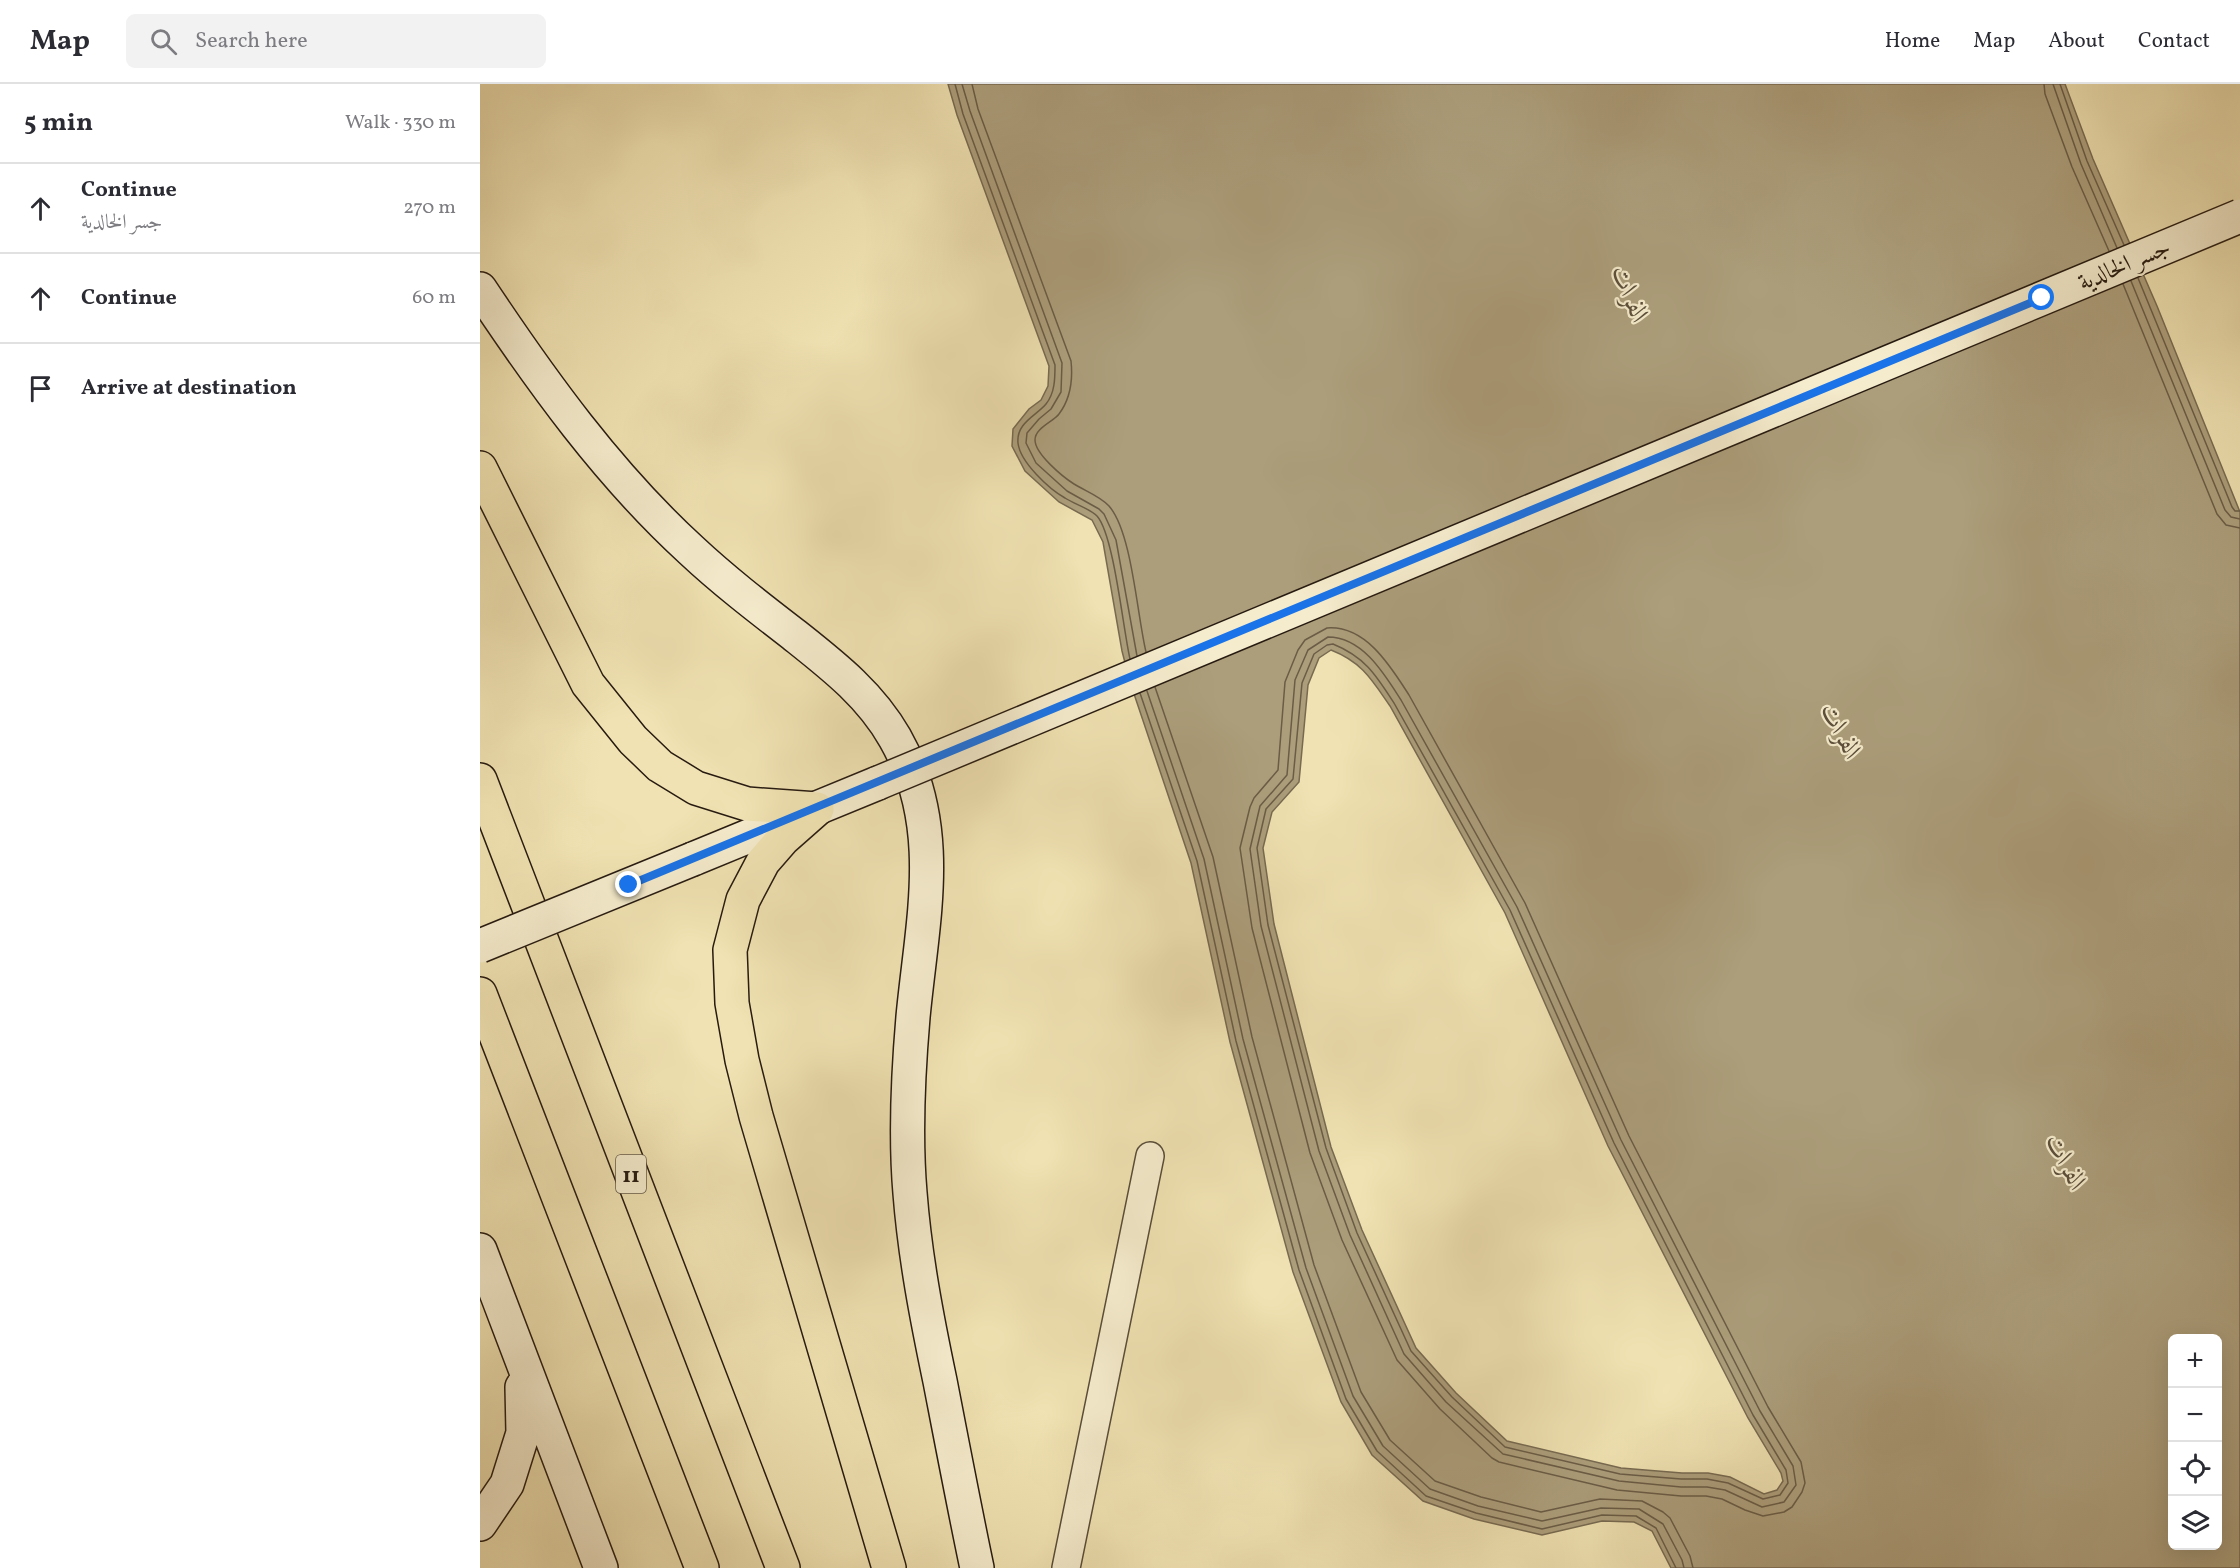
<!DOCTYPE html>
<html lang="en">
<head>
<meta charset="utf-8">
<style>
	body { margin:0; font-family:Vollkorn,Amiri,serif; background:#f2f2f3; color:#2b2b33 }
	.controls { position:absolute; right:18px; bottom:18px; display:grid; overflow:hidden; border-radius:9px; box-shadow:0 6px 24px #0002 }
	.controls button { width:54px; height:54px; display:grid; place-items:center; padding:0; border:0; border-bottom:2px solid #e1e1e2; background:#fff; color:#2b2b33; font:30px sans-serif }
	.stop { position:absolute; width:18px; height:18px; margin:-14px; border:4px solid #1a73e8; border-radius:50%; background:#fff }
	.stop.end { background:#1a73e8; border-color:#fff; box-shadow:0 2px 6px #0008 }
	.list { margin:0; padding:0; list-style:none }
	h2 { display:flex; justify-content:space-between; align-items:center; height:78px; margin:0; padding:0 24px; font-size:26px }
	h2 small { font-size:20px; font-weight:400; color:#7c7c81 }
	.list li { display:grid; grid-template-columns:39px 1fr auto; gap:18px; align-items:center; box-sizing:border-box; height:90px; padding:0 24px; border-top:2px solid #e1e1e2 }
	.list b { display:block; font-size:22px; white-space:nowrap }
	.list p { margin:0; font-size:20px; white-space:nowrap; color:#7c7c81 }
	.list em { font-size:20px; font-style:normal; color:#7c7c81 }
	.icon { flex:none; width:33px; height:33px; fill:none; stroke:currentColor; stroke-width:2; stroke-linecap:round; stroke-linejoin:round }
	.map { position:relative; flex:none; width:1760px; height:1484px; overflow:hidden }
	header { display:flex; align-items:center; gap:36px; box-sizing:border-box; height:84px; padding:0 30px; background:#fff; border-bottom:2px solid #e1e1e2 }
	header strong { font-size:28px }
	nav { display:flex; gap:33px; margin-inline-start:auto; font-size:21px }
	.search { width:420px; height:54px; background:#f2f2f3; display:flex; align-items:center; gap:15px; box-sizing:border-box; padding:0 21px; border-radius:9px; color:#7c7c81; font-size:22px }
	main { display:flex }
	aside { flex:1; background:#fff }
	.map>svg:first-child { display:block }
	.water { fill:#ac9e7b; stroke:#776a51; stroke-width:1.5; fill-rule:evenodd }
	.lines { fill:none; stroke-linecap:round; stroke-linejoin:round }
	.shore { stroke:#6a5c46; stroke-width:1.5 }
	.minor-casing { stroke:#594d39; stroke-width:30 }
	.secondary-casing { stroke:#271b11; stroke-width:36 }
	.trunk-casing { stroke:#271b11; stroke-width:36 }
	.minor { stroke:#f5eccd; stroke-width:27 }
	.secondary { stroke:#f5eccd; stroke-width:33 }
	.trunk { stroke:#f0e2b2; stroke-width:33 }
	.secondary-bridge-casing { stroke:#271b11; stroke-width:36; stroke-linecap:butt }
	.secondary-bridge { stroke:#f5eccd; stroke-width:33 }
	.route { stroke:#1a73e8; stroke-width:8 }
	.labels { text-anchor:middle; stroke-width:4.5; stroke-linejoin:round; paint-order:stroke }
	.shield { fill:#f5eccd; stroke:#655a49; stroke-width:1.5 }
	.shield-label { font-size:22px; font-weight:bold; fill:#271b11 }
	.street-label { font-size:24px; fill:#271b11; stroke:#f5eccd }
	.water-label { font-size:26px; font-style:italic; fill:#5c4f3b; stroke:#f5eccd }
</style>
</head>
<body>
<header>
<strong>Map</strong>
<div class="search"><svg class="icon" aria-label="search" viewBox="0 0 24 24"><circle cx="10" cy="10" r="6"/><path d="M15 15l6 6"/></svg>Search here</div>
<nav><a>Home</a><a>Map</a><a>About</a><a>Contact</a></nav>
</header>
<main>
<aside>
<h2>5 min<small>Walk · 330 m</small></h2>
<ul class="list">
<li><svg class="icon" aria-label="ahead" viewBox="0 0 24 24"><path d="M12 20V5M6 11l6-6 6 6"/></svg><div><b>Continue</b><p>جسر الخالدية</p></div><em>270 m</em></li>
<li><svg class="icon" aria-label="ahead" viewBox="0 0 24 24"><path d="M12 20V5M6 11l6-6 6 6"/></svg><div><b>Continue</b></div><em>60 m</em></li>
<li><svg class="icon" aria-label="arrive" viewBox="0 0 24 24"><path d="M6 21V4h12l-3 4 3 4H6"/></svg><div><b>Arrive at destination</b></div></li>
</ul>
</aside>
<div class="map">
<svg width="1760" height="1484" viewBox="0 0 1760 1484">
	<rect width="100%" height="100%" fill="#f0e2b2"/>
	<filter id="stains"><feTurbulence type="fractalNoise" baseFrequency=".00333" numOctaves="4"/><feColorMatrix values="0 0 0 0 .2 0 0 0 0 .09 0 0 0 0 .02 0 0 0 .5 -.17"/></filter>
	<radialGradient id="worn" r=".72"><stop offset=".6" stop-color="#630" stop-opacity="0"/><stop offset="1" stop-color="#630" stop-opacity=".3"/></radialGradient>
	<path class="water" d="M468,0h1117l28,75 64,147 83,206v1056h-569l-19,-37 -18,-9 -32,-1 -60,14 -68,-16 -51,-18 -51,-46 -31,-53 -48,-130 -63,-230 -39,-179 -61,-181 -8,-31 -19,-109 -11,-22 -33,-18 -34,-31 -13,-25 1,-17 16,-20 12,-9 7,-14 1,-20 -92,-251zM851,566c31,12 41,30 59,56l115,207 103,233 140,272 33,55 2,8 -6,9 -13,4 -34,-17 -22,-4h-26l-61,-5 -114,-27 -51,-48 -40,-45 -54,-118 -31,-83 -57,-223 -11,-76 9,-36 27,-30 9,-97 11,-27zM1692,1254h46v208h-46z"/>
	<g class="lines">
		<path class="shore" d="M475,0l8,30 92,251c0,13 0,28 -9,39 -10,12 -30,19 -28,39 2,19 31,46 47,55 9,6 24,10 32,18 17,19 26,113 33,143
			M482,0l8,27 92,252 -1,29 -10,17 -12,10 -12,14 -1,10 10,20 31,28 32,18 5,5 12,26 21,116
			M492,0l6,25 93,252c2,19 0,37 -12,53 -6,8 -24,14 -24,26 0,14 28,37 39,44 11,7 26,12 35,22 23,26 28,109 37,146
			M1564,0l1,10 27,73 37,84
			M1573,0l28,80 36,84
			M1580,0l27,77 37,84
			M1658,194l94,229 3,4h5
			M1651,197l94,229 6,7 9,2
			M1643,200l94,230 9,11 14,3
			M847,544c39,-3 64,39 82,67l116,208 104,233 139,271 33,55 4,21 -3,9 -10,15 -8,5 -21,4 -18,-6 -23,-11 -16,-3h-25l-64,-6 -118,-28 -7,-4 -52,-49 -43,-49 -55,-120 -32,-87 -58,-225 -12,-80 10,-41 4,-9 24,-28 7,-88 13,-32 7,-10z
			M848,553c35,0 57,38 73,63l116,207 104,233 139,271 33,55 3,19 -12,17 -22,5 -37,-17 -18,-3h-26l-62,-6 -116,-27 -57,-52 -42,-48 -54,-119 -31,-84 -58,-225 -11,-77 10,-43 27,-31 8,-95 13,-30z
			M853,560c32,13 43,31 61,59l116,207 104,233 139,272 33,55 2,13 -8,12 -17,4 -35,-16 -21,-4h-26l-61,-5 -115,-27 -53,-50 -41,-46 -54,-118 -31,-85 -58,-223 -11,-77 9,-39 27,-30 9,-96 12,-29 13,-9z
			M675,603l58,170 39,180 62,228 47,127 29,48 45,41 46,16 60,15 59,-13 42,2 21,11 7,6 20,38 3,12
			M667,607l57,168 39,180 63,229 47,128 30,50 47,43 48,17 64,15 59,-13 38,1 24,15 19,36 2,8
			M660,609l57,168 39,180 63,229 47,129 31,52 49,45 50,17 66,16 60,-14 34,1 20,12 20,40"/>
		<g class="minor-casing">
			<path id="minor" d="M586,1484l84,-412"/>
		</g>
		<g class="secondary-casing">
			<path id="secondary" d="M0,205c62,93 128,185 211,261 32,30 67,57 102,84 39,31 77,60 102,104 51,89 27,183 18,279 -5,58 -8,118 -3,176 5,64 17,126 30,188 12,62 24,125 37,187
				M213,775l185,-76
				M0,1166l121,318
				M0,1440l27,-40 16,-51 -1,-46"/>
		</g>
		<g class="trunk-casing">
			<path id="trunk" d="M0,384l108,216 45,56 27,26 36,22 51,16 70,5
				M0,696l303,788
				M337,725l-34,30 -20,23 -20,38 -13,50 2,53 10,57 14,56 133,452
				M0,910l222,574"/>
		</g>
		<use href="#minor" class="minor"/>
		<use href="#secondary" class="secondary"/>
		<use href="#trunk" class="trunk"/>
		<g class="secondary-bridge-casing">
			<path id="secondary-bridge" d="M398,699l1362,-567
				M0,862l213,-87"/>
		</g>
		<use href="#secondary-bridge" class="secondary-bridge"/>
	</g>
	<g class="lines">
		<path class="route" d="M149,801l1413,-587"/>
	</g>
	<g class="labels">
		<rect class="shield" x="136" y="1071" width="30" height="38" rx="4.5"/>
		<g class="shield-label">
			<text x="151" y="1098">11</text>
		</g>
		<g class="street-label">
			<text transform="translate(1644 180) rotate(-23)" y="8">جسر الخالدية</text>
		</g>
		<g class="water-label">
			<text transform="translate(1151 210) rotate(67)" y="9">الفرات</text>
			<text transform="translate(1362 647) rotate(62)" y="9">الفرات</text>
			<text transform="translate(1587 1078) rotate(62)" y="9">الفرات</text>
		</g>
	</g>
	<rect width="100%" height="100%" filter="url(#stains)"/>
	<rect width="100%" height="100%" fill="url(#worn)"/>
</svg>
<div class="controls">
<button>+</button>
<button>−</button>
<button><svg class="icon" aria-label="locate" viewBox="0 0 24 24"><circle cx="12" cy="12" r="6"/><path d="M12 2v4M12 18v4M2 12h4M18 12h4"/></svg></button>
<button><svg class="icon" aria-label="layers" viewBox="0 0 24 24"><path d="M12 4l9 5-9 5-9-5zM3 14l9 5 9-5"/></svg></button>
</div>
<div class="stop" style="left:1562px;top:214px"></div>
<div class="stop end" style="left:149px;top:801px"></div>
</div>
</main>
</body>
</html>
